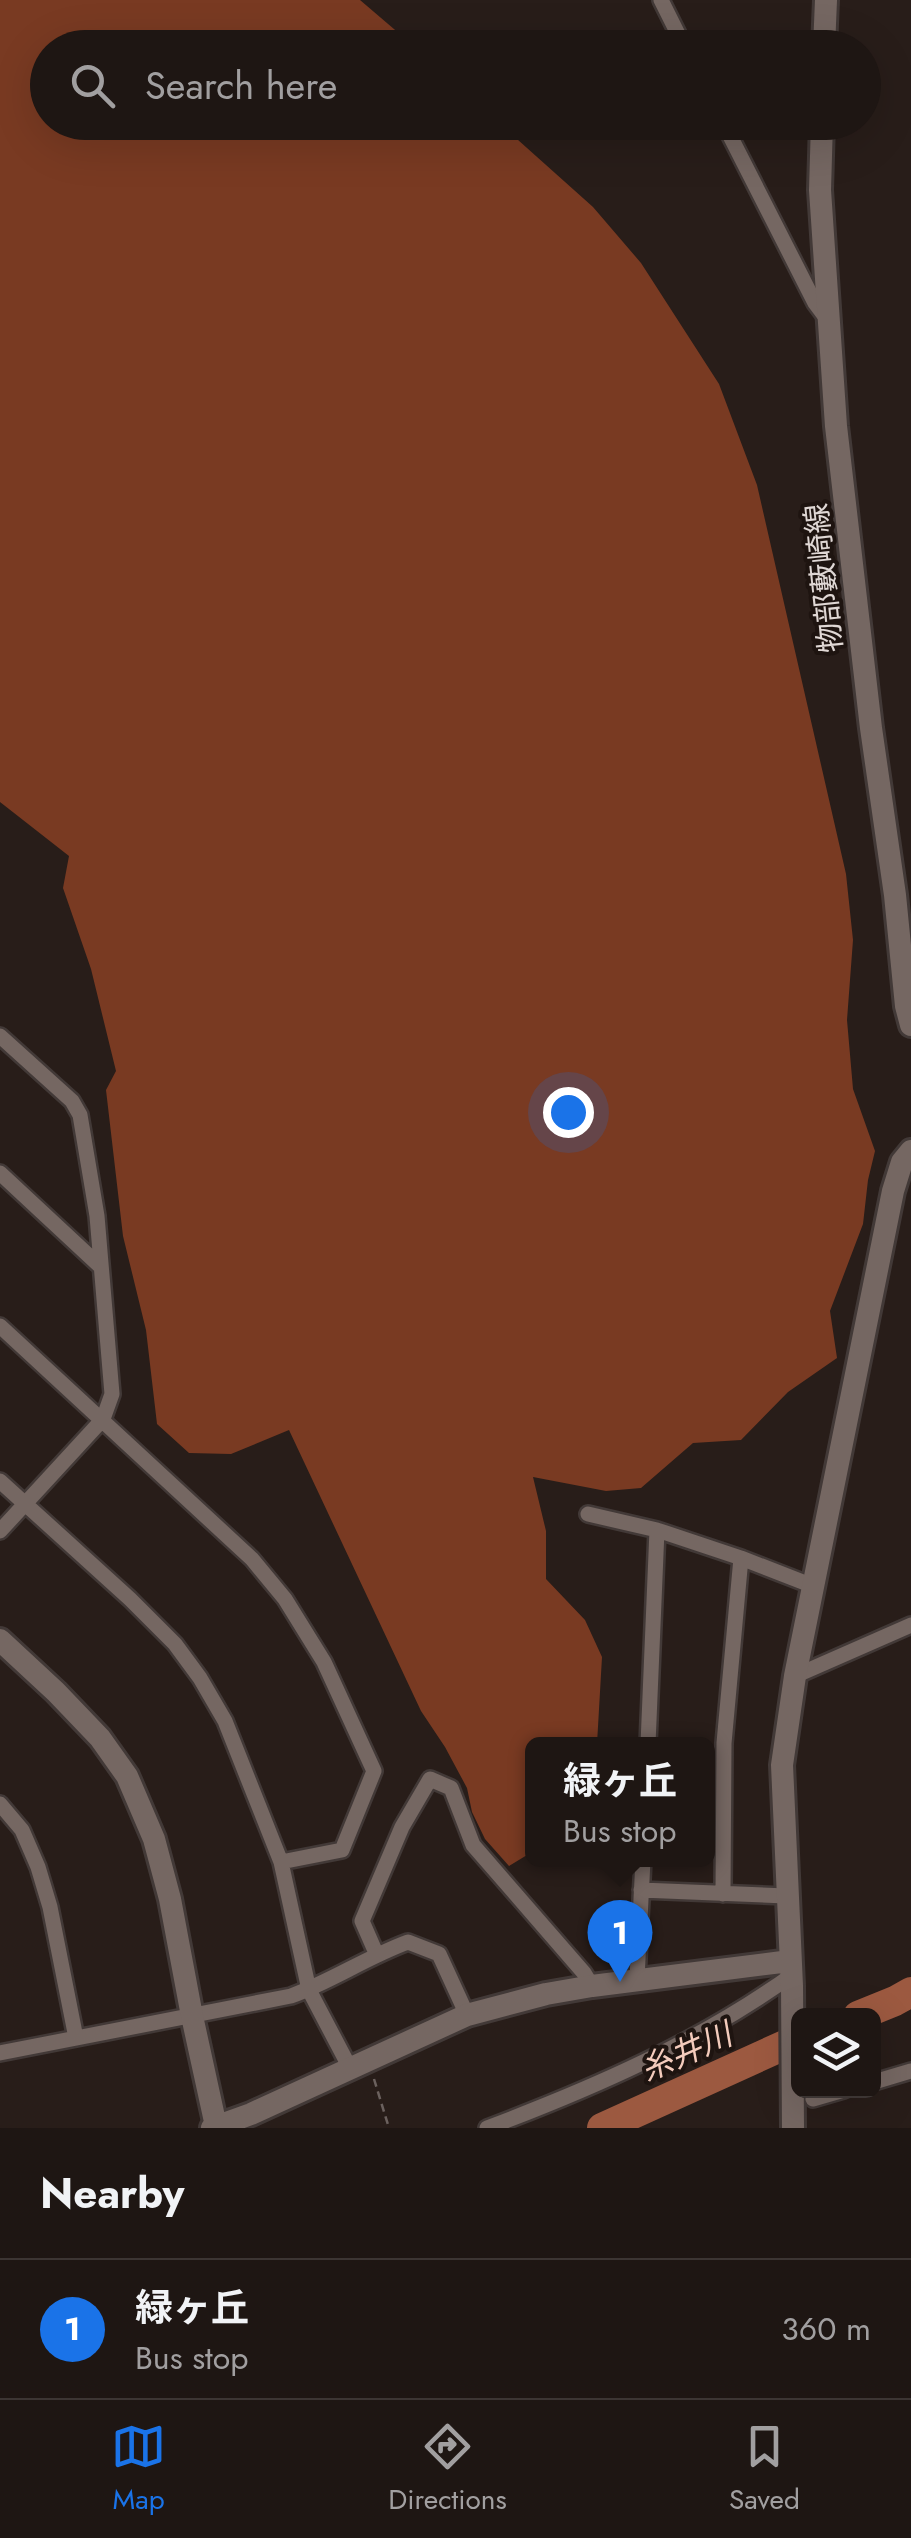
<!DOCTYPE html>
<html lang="en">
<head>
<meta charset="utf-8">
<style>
	body { margin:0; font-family:Jost,"Noto Sans JP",sans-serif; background:#261f1c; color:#f1f3f6 }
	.controls { position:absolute; right:30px; bottom:30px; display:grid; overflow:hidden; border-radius:15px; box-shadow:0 10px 40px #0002 }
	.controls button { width:90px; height:90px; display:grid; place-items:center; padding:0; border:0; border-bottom:2px solid #3c3533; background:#1e1613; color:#f1f3f6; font:50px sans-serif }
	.you { position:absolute; left:568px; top:1112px; width:35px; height:35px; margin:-25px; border:8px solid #fff; border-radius:50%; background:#1a73e8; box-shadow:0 0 0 15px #1a73e833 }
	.badge { display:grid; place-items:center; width:65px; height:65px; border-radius:50%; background:#1a73e8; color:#fff; font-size:32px; font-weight:700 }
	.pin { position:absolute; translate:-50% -82px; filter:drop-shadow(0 2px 5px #0008) }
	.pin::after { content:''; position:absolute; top:52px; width:35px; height:30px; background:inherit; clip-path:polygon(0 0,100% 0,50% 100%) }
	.popup { position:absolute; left:525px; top:1737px; width:190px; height:130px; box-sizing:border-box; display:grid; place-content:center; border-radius:15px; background:#1e1613; filter:drop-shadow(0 2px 8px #0005); font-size:32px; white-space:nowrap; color:#a19fa0 }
	.popup b { font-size:38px; color:#f1f3f6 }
	.popup::after { content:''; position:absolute; left:50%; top:100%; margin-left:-20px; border:20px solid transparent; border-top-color:#1e1613 }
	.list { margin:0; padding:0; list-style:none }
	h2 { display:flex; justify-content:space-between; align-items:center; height:130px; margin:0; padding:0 40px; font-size:42px }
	h2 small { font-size:32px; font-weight:400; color:#a19fa0 }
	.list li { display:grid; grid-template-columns:65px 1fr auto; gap:30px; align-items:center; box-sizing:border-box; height:140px; padding:0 40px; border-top:2px solid #3c3533 }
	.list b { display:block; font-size:38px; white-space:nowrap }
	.list p { margin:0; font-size:32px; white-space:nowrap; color:#a19fa0 }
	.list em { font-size:32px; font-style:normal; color:#a19fa0 }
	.icon { flex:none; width:55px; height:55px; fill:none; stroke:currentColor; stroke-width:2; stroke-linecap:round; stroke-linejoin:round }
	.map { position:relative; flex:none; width:911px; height:2128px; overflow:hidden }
	.search { position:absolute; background:#1e1613; box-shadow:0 10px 40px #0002; left:30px; right:30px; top:30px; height:110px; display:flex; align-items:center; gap:25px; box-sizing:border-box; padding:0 35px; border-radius:55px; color:#a19fa0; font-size:38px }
	.sheet { height:270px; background:#1e1613 }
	nav { display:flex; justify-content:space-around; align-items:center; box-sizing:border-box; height:140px; border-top:2px solid #3c3533; background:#1e1613; font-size:28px; color:#a19fa0 }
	nav a { display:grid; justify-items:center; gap:5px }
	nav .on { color:#1a73e8 }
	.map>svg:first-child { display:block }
	.forest { fill:#793a22 }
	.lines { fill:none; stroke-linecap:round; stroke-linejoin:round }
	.river { stroke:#9c5940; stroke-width:30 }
	.street-casing { stroke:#423937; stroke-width:20 }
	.secondary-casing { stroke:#423937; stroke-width:28 }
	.path { stroke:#6b615e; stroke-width:2.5; stroke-dasharray:8 5; stroke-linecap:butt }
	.street { stroke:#756762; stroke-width:15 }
	.secondary { stroke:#756762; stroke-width:22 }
	.labels { text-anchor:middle; stroke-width:8; stroke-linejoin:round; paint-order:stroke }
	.street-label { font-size:30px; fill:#e0d8d5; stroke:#1e1410 }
	.water-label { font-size:32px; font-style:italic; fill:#f3cbbc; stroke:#1e1410 }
</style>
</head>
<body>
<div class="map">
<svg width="911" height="2128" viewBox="0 0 911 2128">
	<rect width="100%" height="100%" fill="#281d19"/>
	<path class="forest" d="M0,0h360l55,47 -367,1v74l451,1 94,84 48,56 78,121 38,101 89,389 7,66 -6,80 6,69 22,62 -7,29 -5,44 -33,87 7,47 -49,34 -47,48 -48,3 -52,45 -35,3 -73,-14 13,54v48l39,41 17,37 -5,87h-65v108l-23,14 -24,-27 -13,-27 -5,-24 -22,-41 -24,-36 -132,-281 -58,24 -42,-1 -32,-29 -11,-94 -23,-94 -17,-146 10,-19 -25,-102 -28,-81 6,-32 -69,-54z"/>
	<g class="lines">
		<path class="river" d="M858,2016l37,-15 16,-9
			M602,2128l196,-89"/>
		<g class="street-casing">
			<path id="street" d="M661,0l24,48
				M723,122l92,181 12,16
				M0,1036l72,65 8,14 17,101 15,178 -9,25 -103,112
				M0,1173l101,94
				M0,1326l252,233 33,40 39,63 50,109 -32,79 -61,12
				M0,1481l130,118 45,45 25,34 25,43 56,141 28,128 41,78
				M588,1514l69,16 84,28 72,28
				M795,1676l116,-51
				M648,1744l9,-214
				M0,1804l22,26 16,37 12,40 26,131
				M641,1890l145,6
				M723,1894l1,-151 17,-185
				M376,1953l-14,-32 40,-94 28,-48 21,9 22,57 111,128 8,13
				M637,1978l6,-118
				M0,2053l291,-57c41,-15 76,-39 117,-54l31,12 28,61
				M874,2082l37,-11
				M813,2099l31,-9
				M487,2128c106,-40 212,-86 305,-153"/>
		</g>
		<g class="secondary-casing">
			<path id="secondary" d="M824,48l2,-48
				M822,122l-2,68 16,236 35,302 24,167 11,111 5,19
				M0,1640l56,52 44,46 27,38 27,63 16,60 22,117 24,110
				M212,2128l39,-14 216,-99 79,-21 46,-8 198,-25
				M793,2128l-1,-142 -10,-221 13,-89 98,-485 9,-29 9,-11"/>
		</g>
		<path class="path" d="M374,2079l15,49"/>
		<use href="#street" class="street"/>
		<use href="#secondary" class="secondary"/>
	</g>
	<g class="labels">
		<g class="street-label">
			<text transform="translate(824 578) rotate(-96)" y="10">物部藪崎線</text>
		</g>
		<g class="water-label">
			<text transform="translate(686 2052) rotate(-24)" y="11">糸井川</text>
		</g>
	</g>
</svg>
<div class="controls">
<button><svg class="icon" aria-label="layers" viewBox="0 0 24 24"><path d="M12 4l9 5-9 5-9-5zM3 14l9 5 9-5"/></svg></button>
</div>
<div class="you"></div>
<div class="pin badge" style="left:620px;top:1982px">1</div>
<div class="popup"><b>緑ヶ丘</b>Bus stop</div>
<div class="search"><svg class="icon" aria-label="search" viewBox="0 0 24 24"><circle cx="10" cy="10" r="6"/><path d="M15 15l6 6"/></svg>Search here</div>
</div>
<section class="sheet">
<h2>Nearby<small></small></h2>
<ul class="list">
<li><span class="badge">1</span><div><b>緑ヶ丘</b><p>Bus stop</p></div><em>360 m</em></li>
</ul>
</section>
<nav>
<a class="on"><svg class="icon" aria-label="map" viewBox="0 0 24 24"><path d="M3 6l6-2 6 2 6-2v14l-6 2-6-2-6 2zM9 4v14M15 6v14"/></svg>Map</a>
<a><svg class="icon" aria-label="directions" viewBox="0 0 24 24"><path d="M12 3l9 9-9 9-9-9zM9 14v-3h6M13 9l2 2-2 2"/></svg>Directions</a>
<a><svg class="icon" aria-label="saved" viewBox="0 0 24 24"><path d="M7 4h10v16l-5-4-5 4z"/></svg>Saved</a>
</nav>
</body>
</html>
